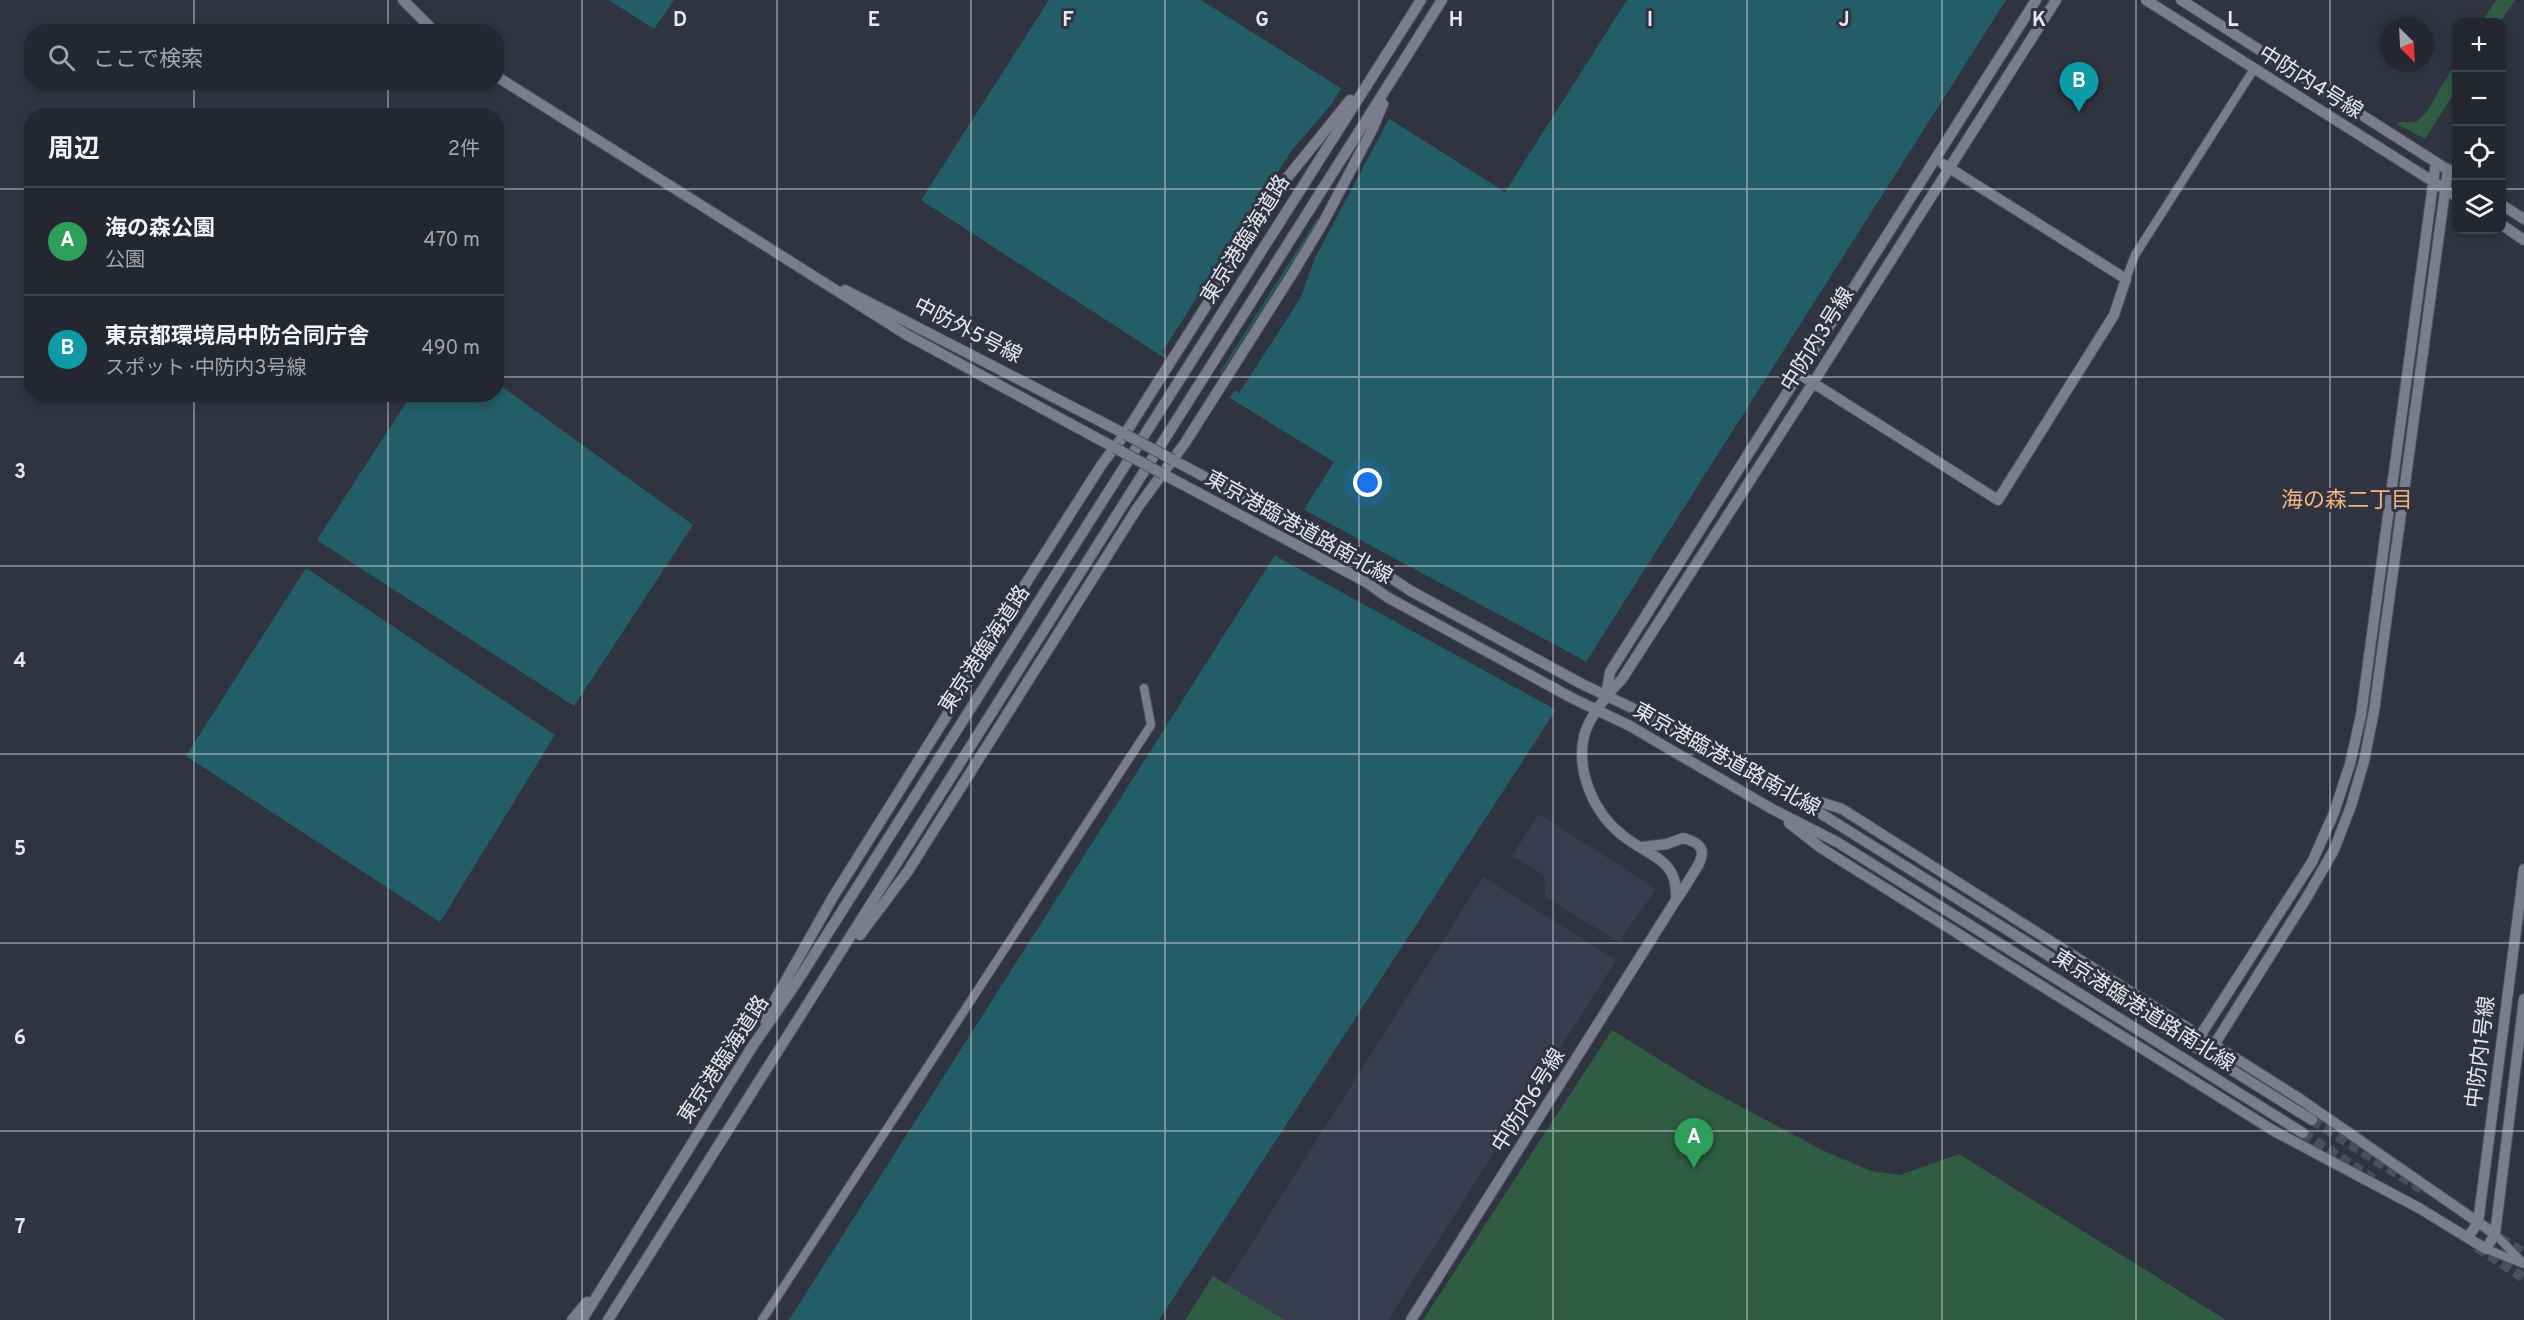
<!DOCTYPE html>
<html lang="ja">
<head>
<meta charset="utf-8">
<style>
	body { margin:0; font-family:Overpass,"Noto Sans JP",sans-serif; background:#30333d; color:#f1f3f6 }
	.controls { position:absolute; right:18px; top:18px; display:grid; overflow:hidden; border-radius:12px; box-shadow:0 3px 9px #0003 }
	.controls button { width:54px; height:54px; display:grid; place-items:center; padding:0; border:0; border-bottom:2px solid #41444d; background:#242731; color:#f1f3f6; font:30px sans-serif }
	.compass { position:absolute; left:2380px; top:18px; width:54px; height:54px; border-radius:50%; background:#242731; box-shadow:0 3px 9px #0003; rotate:156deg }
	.you { position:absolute; left:1368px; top:483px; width:21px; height:21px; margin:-15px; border:4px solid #fff; border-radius:50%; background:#1a73e8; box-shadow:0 0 0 9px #1a73e833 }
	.badge { display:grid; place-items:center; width:39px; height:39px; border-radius:50%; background:#8bbbb9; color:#fff; font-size:20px; font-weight:700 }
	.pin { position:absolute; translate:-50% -50px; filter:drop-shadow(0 2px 3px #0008) }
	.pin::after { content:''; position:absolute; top:32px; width:21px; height:18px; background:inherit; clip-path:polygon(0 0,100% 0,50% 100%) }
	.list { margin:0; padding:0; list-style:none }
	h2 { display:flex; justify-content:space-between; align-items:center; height:78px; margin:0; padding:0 24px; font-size:26px }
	h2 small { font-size:20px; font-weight:400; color:#a3a5ab }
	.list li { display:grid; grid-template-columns:39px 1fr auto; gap:18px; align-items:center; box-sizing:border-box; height:108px; padding:0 24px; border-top:2px solid #41444d }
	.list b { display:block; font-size:22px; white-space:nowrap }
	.list p { margin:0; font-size:20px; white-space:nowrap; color:#a3a5ab }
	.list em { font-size:20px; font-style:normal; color:#a3a5ab }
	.icon { flex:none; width:33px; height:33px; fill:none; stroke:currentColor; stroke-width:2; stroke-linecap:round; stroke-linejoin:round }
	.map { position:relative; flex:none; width:2524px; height:1320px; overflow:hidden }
	.search { position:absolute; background:#242731; box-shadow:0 3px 9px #0003; left:24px; top:24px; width:480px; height:66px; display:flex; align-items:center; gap:15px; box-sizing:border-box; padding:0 21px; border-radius:24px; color:#a3a5ab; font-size:22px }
	.panel { position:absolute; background:#242731; box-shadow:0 3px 9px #0003; left:24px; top:108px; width:480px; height:294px; border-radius:24px }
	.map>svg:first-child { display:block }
	.built { fill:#383d50 }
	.green { fill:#2f5c43 }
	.water { fill:#235d68 }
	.pier { fill:#303441; fill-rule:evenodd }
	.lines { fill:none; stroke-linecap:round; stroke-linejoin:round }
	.tertiary-tunnel { stroke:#4b4f5b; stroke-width:10; stroke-dasharray:10 5; stroke-linecap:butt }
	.minor-casing { stroke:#4d505c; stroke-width:10 }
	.tertiary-casing { stroke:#4d505c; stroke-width:12 }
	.minor { stroke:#797d8d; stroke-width:8 }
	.tertiary { stroke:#797d8d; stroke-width:10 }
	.tertiary-bridge-casing { stroke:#4d505c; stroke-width:12; stroke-linecap:butt }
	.tertiary-bridge { stroke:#797d8d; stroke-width:10 }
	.grid { fill:none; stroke:#e5e8f0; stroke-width:1.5; stroke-opacity:0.55 }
	.labels { text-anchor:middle; stroke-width:6; stroke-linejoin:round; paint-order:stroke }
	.street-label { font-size:21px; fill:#e5e8f0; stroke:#303441 }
	.neighbourhood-label { font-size:22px; fill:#f2b47f; stroke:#303441 }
	.grid-label { font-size:20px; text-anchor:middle; font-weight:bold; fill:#e5e8f0; stroke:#303441; stroke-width:6; stroke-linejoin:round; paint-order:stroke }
</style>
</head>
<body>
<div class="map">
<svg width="2524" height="1320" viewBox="0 0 2524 1320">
	<rect width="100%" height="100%" fill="#303441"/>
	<path class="built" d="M1539,814l117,75 -37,53 -74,-45 -1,-22 -32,-19z
		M1483,877l133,83 -228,360h-103l-59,-36z"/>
	<path class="green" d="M2496,0h19l-15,22h-18z
		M2456,62v28l-31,49 -28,-15 2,-2h17l10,-9z
		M1612,1030l90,56 120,64 49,21 29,4 59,-21 267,166h-803z
		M1213,1276l72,44h-100z"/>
	<path class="water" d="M609,0h65l-20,29z
		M1049,0h152l304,192 122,-192h379l-467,736 -380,584h-370l545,-858 -174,-107 -239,-155z
		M497,383l196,142 -119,181 -257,-166 94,-145 85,-1z
		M306,568l249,167 -115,187 -254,-166z"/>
	<path class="pier" d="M1342,87l48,30 -75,141 -15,41 -61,94 -4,-3 -7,10 -64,-39 3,-5 -5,-4 130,-202 39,-45zM1317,219l2,1 -98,154 -1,-2z
		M1301,508l288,155 -31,48 -286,-157z"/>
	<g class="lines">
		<path class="tertiary-tunnel" d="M2312,1120l111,70
			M2303,1133l70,46
			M2500,1238l24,15
			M2477,1247l47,31"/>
		<g class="minor-casing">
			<path id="minor" d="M2126,279l9,-24 119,-186
				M2495,1234l25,26
				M2486,1249l38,15
				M762,1320l389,-595 -7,-37"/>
		</g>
		<g class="tertiary-casing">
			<path id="tertiary" d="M403,0l32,32
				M2146,0l310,196
				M2181,0l275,175
				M496,76l411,259 208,113
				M2502,205l22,14
				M2502,225l22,15
				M845,290l280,144
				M1799,374l199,126 116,-185 12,-36 -183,-115
				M1173,460l203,108 35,23 169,92 52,25 151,82 529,330
				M1163,474l203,108 21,15 185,101 58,28 142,83 65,33 466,291
				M1606,695l4,-23 426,-672
				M1798,795l44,14 458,290 195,135
				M1789,823l32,25 453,283 145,77 67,41 9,-15 29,-235
				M1676,900c3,-43 -28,-43 -54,-65 -28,-22 -46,-63 -38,-99 5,-19 24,-43 38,-57l191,-296 243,-383
				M860,935l48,-64 230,-364 47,-64 109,-172 29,-48 50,-95 10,-24
				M764,1019l69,-122 114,-182 49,-85 106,-166 23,-30 162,-256 63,-78
				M2200,1036l112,-174 22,-49 16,-49 11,-49 75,-553
				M2214,1045l93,-148 27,-47 17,-44 13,-45 10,-50 74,-542
				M2468,1237l10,-14 46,-354
				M572,1320l15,-18
				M582,1320l170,-273 41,-59 628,-988
				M608,1320l834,-1320
				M1411,1320l265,-420c7,-9 12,-19 18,-28 12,-18 12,-28 -11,-34l-16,6 -25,3"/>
		</g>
		<use href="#minor" class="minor"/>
		<use href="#tertiary" class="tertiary"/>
		<g class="tertiary-bridge-casing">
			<path id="tertiary-bridge" d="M1125,434l48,26
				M1115,448l48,26"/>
		</g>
		<use href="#tertiary-bridge" class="tertiary-bridge"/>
	</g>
	<path class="grid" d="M194,0v32M388,0v32M582,0v1320M777,0v1320M971,0v1320M1165,0v1320M1359,0v1320M1553,0v1320M1747,0v1320M1942,0v1320M2136,0v1320M2330,0v1320M194,82v34M388,82v34M0,189h32M496,189h1960M2502,189h22M0,377h32M496,377h2028M194,394v926M388,394v926M0,566h2524M0,754h2524M0,943h2524M0,1131h2524"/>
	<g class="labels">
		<g class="street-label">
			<text transform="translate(2311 82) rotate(32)" y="7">中防内4号線</text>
			<text transform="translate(1245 239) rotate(-58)" y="7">東京港臨海道路</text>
			<text transform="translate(968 330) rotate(27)" y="7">中防外5号線</text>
			<text transform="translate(1817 339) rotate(-58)" y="7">中防内3号線</text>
			<text transform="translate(1299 527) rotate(29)" y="7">東京港臨港道路南北線</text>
			<text transform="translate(984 649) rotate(-57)" y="7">東京港臨海道路</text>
			<text transform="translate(1727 759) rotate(29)" y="7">東京港臨港道路南北線</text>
			<text transform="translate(2144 1010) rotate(32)" y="7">東京港臨港道路南北線</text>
			<text transform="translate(2480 1052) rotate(-83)" y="7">中防内1号線</text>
			<text transform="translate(723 1059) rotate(-57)" y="7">東京港臨海道路</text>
			<text transform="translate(1528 1100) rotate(-58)" y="7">中防内6号線</text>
		</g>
		<g class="neighbourhood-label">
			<text x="2347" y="507">海の森二丁目</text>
		</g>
	</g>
	<g class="grid-label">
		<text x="680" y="26">D</text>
		<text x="874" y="26">E</text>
		<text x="1068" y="26">F</text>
		<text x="1262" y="26">G</text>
		<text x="1456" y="26">H</text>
		<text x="1650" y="26">I</text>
		<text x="1844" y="26">J</text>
		<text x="2039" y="26">K</text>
		<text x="2233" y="26">L</text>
		<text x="20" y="478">3</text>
		<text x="20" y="667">4</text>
		<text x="20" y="855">5</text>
		<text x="20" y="1044">6</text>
		<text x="20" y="1233">7</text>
	</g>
</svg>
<div class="controls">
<button>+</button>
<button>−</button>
<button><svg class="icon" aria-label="locate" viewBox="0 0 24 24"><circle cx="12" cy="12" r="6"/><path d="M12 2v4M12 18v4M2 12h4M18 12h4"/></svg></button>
<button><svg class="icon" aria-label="layers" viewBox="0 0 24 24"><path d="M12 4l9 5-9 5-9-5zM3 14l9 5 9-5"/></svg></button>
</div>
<svg class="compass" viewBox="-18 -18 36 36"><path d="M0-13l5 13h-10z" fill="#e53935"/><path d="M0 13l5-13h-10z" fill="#a3a5ab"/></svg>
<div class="you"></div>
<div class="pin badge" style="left:1694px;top:1168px;background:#2e9e5b">A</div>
<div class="pin badge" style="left:2079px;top:112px;background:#0f9aa8">B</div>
<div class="search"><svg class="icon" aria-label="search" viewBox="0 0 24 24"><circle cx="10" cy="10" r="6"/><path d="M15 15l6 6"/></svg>ここで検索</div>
<section class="panel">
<h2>周辺<small>2件</small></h2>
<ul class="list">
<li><span class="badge" style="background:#2e9e5b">A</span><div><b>海の森公園</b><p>公園</p></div><em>470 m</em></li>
<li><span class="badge" style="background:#0f9aa8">B</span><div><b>東京都環境局中防合同庁舎</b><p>スポット · 中防内3号線</p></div><em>490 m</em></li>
</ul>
</section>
</div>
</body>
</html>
